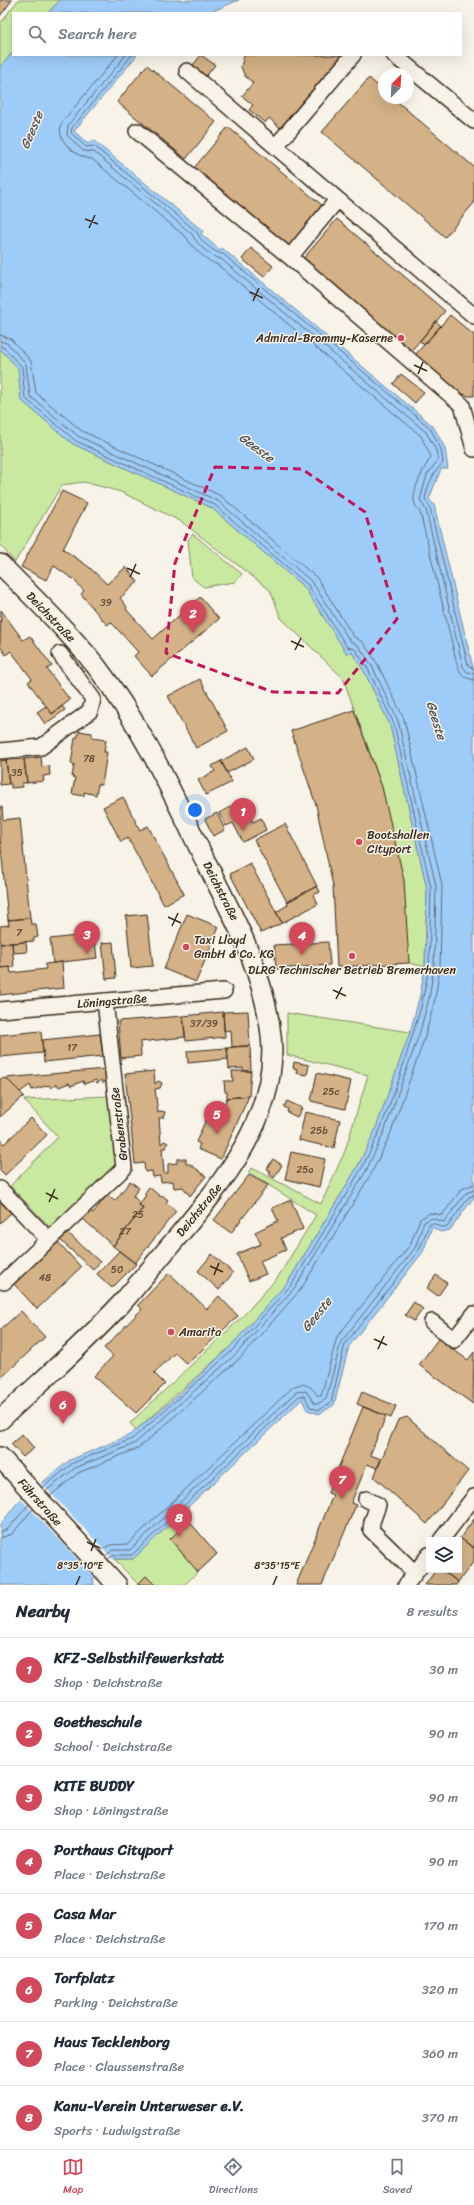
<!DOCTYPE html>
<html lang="en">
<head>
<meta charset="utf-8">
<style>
	body { margin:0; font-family:Sriracha,sans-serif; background:#f6f6f7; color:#1f2937 }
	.controls { position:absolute; right:12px; bottom:12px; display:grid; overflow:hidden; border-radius:0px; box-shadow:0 4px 16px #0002 }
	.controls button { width:36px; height:36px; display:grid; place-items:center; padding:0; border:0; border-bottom:1px solid #e0e1e3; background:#fff; color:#1f2937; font:20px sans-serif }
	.compass { position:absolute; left:378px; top:68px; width:36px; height:36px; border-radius:50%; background:#fff; box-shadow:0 4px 16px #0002; rotate:24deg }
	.you { position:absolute; left:195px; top:810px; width:14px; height:14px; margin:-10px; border:3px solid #fff; border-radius:50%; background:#1a73e8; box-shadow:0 0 0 6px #1a73e833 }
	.badge { display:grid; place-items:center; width:26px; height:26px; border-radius:50%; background:#d1495b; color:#fff; font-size:13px; font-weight:700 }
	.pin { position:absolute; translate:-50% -33px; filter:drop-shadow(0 1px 2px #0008) }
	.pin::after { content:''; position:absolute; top:21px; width:14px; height:12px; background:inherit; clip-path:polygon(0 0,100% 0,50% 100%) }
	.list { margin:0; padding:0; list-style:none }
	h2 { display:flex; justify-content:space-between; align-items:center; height:52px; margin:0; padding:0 16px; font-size:17px }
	h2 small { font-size:13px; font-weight:400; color:#747a83 }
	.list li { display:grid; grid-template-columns:26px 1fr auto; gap:12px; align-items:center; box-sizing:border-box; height:64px; padding:0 16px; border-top:1px solid #e0e1e3 }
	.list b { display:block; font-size:15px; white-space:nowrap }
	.list p { margin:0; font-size:13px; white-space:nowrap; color:#747a83 }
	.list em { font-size:13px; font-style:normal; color:#747a83 }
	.icon { flex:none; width:22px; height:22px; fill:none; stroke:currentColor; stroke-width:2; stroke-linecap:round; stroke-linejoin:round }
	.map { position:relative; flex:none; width:474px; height:1585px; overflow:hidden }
	.search { position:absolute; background:#fff; box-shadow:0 4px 16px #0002; left:12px; right:12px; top:12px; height:44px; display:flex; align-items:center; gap:10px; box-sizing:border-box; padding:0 14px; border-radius:0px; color:#747a83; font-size:15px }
	.sheet { height:564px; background:#fff }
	nav { display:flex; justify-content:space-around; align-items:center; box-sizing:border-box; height:56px; border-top:1px solid #e0e1e3; background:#fff; font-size:11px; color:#747a83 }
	nav a { display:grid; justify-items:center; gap:2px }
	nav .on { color:#d1495b }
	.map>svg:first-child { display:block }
	.green { fill:#c9e9a1; stroke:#828a60 }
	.water { fill:#9eccf9; stroke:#768ba1 }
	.pier { fill:#f7f3e8 }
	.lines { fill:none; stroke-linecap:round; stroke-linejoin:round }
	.shore { stroke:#636b76; stroke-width:1 }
	.building { fill:#d4b186; stroke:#3b2a1e }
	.minor-casing { stroke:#3b2a1e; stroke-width:18 }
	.major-casing { stroke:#3b2a1e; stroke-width:22 }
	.minor { stroke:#f7f3e8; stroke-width:15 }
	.major { stroke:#f7f3e8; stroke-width:19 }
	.marked { fill:none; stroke:#c2185b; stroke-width:3; stroke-dasharray:8 5; stroke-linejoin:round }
	.ticks { fill:none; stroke:#3b2a1e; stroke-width:1.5 }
	.poi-dot { fill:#d1495b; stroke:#f7f3e8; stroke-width:1.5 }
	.labels { text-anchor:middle; stroke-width:3; stroke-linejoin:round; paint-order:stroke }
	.number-label { font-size:10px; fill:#614c38 }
	.poi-label { font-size:12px; fill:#3b2a1e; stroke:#f7f3e8; text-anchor:start }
	.street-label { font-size:12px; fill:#3b2a1e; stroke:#f7f3e8 }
	.water-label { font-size:13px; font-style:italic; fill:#545255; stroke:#f7f3e8 }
	.ticks-label { font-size:10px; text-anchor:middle; fill:#3b2a1e; stroke:#f7f3e8; stroke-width:3; stroke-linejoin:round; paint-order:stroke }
</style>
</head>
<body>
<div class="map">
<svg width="474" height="1585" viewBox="0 0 474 1585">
	<rect width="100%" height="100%" fill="#f7f3e8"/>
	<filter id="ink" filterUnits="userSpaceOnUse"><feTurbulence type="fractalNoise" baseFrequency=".025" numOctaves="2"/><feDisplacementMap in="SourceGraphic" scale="8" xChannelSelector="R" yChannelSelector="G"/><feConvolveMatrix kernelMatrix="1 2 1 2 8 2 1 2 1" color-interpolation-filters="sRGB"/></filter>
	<g filter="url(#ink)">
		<path class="green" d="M18,0h42l-12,13h-35v39l-13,15v-43z
			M0,349l19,19 2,32 52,44 139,64 93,80 42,65 4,-2 13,20 26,54 37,164 -2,78 -16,-4 -27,-176 -39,-109 -62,-60 -11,-28 -88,-68 -61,-30 -37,-10 -22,3 -47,77 -15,-17z
			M193,534l49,40 -7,8 -31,5 -12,-9 -4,-38z
			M287,1013l123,19 -34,97 -18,37 -70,116 -58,65 -94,83 -6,-7 113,-107 35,-39 38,-62 -68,-43 4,-4 69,36 24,-53 23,-76 -81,-20z
			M108,1096l8,69 -66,62 -40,-41 48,-49 -34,-37z
			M181,1513l36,41 -33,31h-45l-25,-26h19z"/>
		<path class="water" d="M60,0h179l-31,13h-160z
			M13,52v3h124l-63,76 14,13 5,-4 110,91 -2,3 19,16 2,-2 211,178 12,22 3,21h-7l-12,30 5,6 40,167v525l-24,33 -10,2 -8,-5 -9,25 -74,94 -15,59 -15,9 -12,-4 -5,-11 -169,160h-19l-21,20 1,6h-94v-60l18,-23 52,-42 60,-25 45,-37 55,-51 58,-65 70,-116 18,-38 34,-96 10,-37 5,-28 2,-78 -37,-164 -26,-54 -13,-20 -4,3 -42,-66 -93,-80 -139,-64 -52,-44 -3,-32 -18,-19v-282z"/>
		<path class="pier" d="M40,1482l75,79 -19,18 -76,-81z"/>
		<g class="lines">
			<path class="shore" d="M118,55l-55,66c-11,18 14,37 29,38l95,79c5,10 20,23 31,27l203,171 10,21c-6,9 -19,33 -17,44 1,5 4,8 6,11l38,156 6,9 10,3
				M126,55l-58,70 -1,10 16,16 11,1 98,82c4,10 19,23 29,25l205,173 10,18 2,10 -11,15 -7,25 6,10 37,157 4,5 7,2
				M132,55l-60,73 -1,5 15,14 8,-1 103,86c2,8 17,21 26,22l207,174 11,21 2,14c-9,8 -16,23 -18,36l5,9 38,157 6,4
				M0,335l11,4 20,22 5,32 46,38 139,65 96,82 36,58 10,6 14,21 27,56 38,166 -2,83 -5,31 -10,38 -35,98 -19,39 -70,115 -61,69 -94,84 -10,7 -58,24 -28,23
				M0,341l7,2 19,21 4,32 48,40 140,65 94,81 38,59 8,4 14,21 26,55 38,165 -2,81 -5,31 -10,37 -35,97 -18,39 -70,115 -60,68 -94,83 -8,7 -59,24 -29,23
				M0,346l4,2 18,19 3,31 51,43 139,64 93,80 39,62 8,2 13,20 26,55 37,164 -2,79 -8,40 -22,72 -19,51 -18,38 -70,116 -59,66 -94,83 -7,6 -59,24 -31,25
				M0,1532l8,-3 21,-25
				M0,1538l12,-4 21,-25
				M100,1551l10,-6 18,-1 165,-157c11,-6 19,-1 25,9h3l16,-59 73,-92 10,-26 10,-6 12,2 20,-26 12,-5
				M105,1556l8,-6h17l166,-158 10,-1 8,12 3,1 9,-5 15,-57 74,-94 9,-26 8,-4 12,4 22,-29 8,-3
				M108,1559l6,-4h18l167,-159h6l5,11 8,3 13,-7 14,-59 74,-94 10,-25 4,-2 8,4h6l22,-30 5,-2"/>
		</g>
		<path class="building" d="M0,0h12l-12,16z
			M201,55l14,10 -9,11 -13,-11z
			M244,55h98l-62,73 -11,-10 -4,5 -16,-13 4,-5 -11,-9 11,-13 -8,-7 -4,-9z
			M147,65l69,57 -30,37 -69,-57z
			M369,78l15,13v7h9l81,69v36l-29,34 -123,-105z
			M228,127l95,79 -34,41 -95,-79z
			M337,219l108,92 -34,40 -108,-92z
			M251,248l22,18 -9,11 -22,-18z
			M450,315l24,20v61h-6l-7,-3 -46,-38z
			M436,321l5,5 -17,19 -4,-4z
			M401,374l23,18 -9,11 -22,-19z
			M62,491l25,12 -24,46 26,18 18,17 19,-17 12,15 -18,16 7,9 -1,2 27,30 47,-42 19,22 -67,57 -18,-20 4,-4 -27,-30 -4,3 -26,-31 3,-3 -11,-12 -19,-13 -8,14 -25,-13z
			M1,610l22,30 7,-4 22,30 -5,3 23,31 -18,14 -24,-32 4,-3 -21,-28 -5,4 -6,-9z
			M200,679l28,52 -32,17 -28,-52z
			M46,706l6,8 10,-8 3,4 -20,14 -8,-12z
			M354,710l28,77 22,93 5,83 -72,4 -4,-81 -17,-81 -25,-74z
			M79,731l13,2v5l14,2 -2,12h3l-5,33 -4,-1 -2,11 -12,-3v4l-12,-2 3,-16 -3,-1 2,-13h-3l4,-26h2z
			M248,747l6,12 -27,14 -6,-12z
			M41,757l1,10 7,-1 1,9 -7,1 1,5 -17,2 -3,-24z
			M24,759l3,24h-5l1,4 -12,1v-4h-2l-3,-24z
			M6,760l3,24 -9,1v-24z
			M221,761l11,21 -26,13 -8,-15 17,-9 -3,-5z
			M123,797l17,33 8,-4 36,68 -20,11 -36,-67 -7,4 -18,-35z
			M239,802l7,15 3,-2 4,7 8,-4 5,12 -23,12 -10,-19 -7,3 -7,-13z
			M0,807h2l1,13 17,-2 10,100 -22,2 -8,-82z
			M217,813l8,17 -12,6 -8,-17z
			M285,824l32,62 -30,16 -33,-62z
			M250,863l32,60 -21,10 -31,-59z
			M317,886l3,6 -7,3 5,9 -36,19 -6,-11 12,-7 -1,-3z
			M147,914l6,52 -22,2 -5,-52z
			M187,914l32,13 -23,55 -32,-13z
			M30,918l1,6h5l2,13 -4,1v3l-34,3v-18l9,-1 -1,-5z
			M94,934l3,24 -44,5 -3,-24z
			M26,942l1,10 -14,1 -1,-10z
			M113,942l3,36 -10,1 -4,-36z
			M328,942l2,23 -54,4 -2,-24z
			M12,943l2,24 -14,1v-24z
			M62,962l2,26 -64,7v-27l10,-1 1,6 35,-4 -1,-5z
			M248,1011l2,35 -18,1 -1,-17 -7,1 -1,-19z
			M223,1012l2,25 -39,4 -3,-25z
			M183,1016l2,21 -45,5 1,14 -20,2 -3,-37z
			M41,1031l2,22 -43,4v-22z
			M100,1034l3,22 -59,6 -2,-22z
			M241,1046h9l1,25h-8v-3l-14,1 -2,-21z
			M227,1048l1,11 -40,4 -1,-12z
			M294,1062l15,3 -2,10 -11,-2 1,-4 -4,-1z
			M105,1069l3,11 -5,3 -1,-3 -5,3 -1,-3 -12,4 -1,-3 -12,5 -2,-3 -10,4 -2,-3 -6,4 -2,-3 -17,5 -2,-5 -10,7 -14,-14z
			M154,1071l1,13 3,-3 4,2 -2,5 -5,1 3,24 3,-2 4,1 -2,6h-4l2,26 3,-3 4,2 -2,5h-4l2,25h4v-9l9,-1v-4h9v5h4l16,12 -16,20 -7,-9 -9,1 -1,-7 -12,1 -1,-6 -7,1 -1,-6 -7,1 -1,-9 -9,1 -10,-90z
			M232,1071h19l-2,25 -22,2v-6h-2l-1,-11h9z
			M317,1073l34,8 -6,28 -34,-8z
			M6,1078l18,18 -24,21v-38z
			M249,1096l-28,63 -23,-10 2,-5 -4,-2 15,-34 10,4 6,-14z
			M287,1101l15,7 -5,9 -10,-5 1,-3 -4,-2z
			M305,1112l35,8 -6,28 -35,-8z
			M31,1118l16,17 -42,40 -5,-5v-30l4,4z
			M291,1152l34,7 -6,28 -34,-8z
			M273,1159l9,6 -8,13 -5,-4 2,-3 -4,-2z
			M249,1175l19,10 -37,48 -17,-13z
			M130,1181l9,7 -6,8 7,7 -1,2 4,3 -30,38 -30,-27 7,-8 3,2 14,-18 8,6z
			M149,1187l12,10 1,-2 6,5 -2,2 10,9 -41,52 -22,-17 30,-38 -4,-3 7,-10 -2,-1z
			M291,1200l12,29 -22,9 5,12 -26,11 6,13 -17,7 -12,-27 24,-10 -6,-12 23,-11 -6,-13z
			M0,1201l11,12 -11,10z
			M67,1232l33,30 -7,8 -33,-30z
			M57,1241l24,26 -44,42 -24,-26z
			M119,1251l17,13 -24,24 -15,-14z
			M212,1254l21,19 -14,17 -21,-19z
			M169,1273l38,36 12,-13 19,20 -51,48 -12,-11 -21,20 11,11 -29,29 -42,-37 19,-20 -9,-8 38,-39 -4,-4z
			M436,1275l11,8 -9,13 -11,-8z
			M414,1302l9,7 -9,12 -9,-6z
			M21,1311l24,26 -45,42v-49z
			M438,1339l30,21 6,-8 -1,52 -54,-39z
			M362,1392l34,14 -5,12 -34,-14z
			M363,1407l23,9 -16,39 11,4 -4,9 -10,-4 -16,39 5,2 -34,80h-26l37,-90 -5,-2z
			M407,1417l61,54 -41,53 -53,-47 24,-57z
			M22,1434l12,14 -11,9 -12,-13z
			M474,1519v29l-14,-10z
			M189,1521l28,33 -19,18 -28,-33z
			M460,1538l14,10v13l-16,21 -16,-12h17l-1,-30z
			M436,1570h6l16,12 -2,3h-31z
			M146,1576l9,9 -17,-1z"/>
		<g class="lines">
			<g class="minor-casing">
				<path id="minor" d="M394,55l80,66
					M187,71l287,245
					M137,131l153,126 172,148 12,44
					M276,146l77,-91
					M290,257l47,-57
					M0,751l41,-4 49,-36 3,-12 -33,-45
					M0,1010l224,-19
					M0,1189l48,50
					M4,1282l120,-114 -19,-167
					M432,1322l22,18 20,-26
					M366,1499l12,6 -6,17 -1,8 44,43
					M441,1540l33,-43
					M406,1585l23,-30"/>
			</g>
			<g class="major-casing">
				<path id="major" d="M0,564c33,33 67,66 96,102 44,57 74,122 105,186 30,61 62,114 70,183 9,80 -49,149 -97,206 -18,21 -35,43 -54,64 -37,40 -80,77 -120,115
					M0,1457l117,128"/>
			</g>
			<use href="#minor" class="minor"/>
			<use href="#major" class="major"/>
		</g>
	</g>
	<path class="marked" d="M215,467l87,2 63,43 32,107 -59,74 -65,-1 -107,-39 9,-90z"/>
	<path class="ticks" d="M85,219l13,5M89,228l6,-13M250,292l13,6M253,301l6,-13M414,365l13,6M418,374l5,-12M127,568l13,6M130,577l6,-13M291,641l13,6M295,650l6,-12M168,917l13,6M172,926l6,-13M333,990l13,6M336,999l6,-12M46,1193l12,6M49,1202l6,-13M210,1266l13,6M214,1275l5,-12M374,1339l13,6M378,1349l6,-13M87,1542l13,6M91,1551l5,-12M76,1585l4,-9M273,1585l4,-9"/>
	<g class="poi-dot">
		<circle cx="401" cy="338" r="4"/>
		<circle cx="359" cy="842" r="4"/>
		<circle cx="186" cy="947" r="4"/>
		<circle cx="352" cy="956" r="4"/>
		<circle cx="171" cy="1332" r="4"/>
	</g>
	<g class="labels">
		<g class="number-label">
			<text x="106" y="606">39</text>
			<text x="89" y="762">78</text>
			<text x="17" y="776">35</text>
			<text x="19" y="936">7</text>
			<text x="204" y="1027">37/39</text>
			<text x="72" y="1051">17</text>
			<text x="331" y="1095">25c</text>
			<text x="319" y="1134">25b</text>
			<text x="305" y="1173">25a</text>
			<text x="138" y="1218">25</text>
			<text x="125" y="1235">27</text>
			<text x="117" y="1273">50</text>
			<text x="45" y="1281">48</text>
		</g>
		<g class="poi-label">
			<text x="393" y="342" text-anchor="end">Admiral-Brommy-Kaserne</text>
			<text x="367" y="839">Bootshallen<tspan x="367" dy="14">Cityport</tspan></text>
			<text x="194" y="944">Taxi Lloyd<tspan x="194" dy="14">GmbH &amp; Co. KG</tspan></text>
			<text x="352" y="974" text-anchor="middle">DLRG Technischer Betrieb Bremerhaven</text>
			<text x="179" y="1336">Amarita</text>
		</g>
		<g class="street-label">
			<text transform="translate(51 617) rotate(46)" y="4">Deichstraße</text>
			<text transform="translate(221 891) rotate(63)" y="4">Deichstraße</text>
			<text transform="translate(112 1001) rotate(-5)" y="4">Löningstraße</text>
			<text transform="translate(119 1124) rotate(-97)" y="4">Grabenstraße</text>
			<text transform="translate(199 1210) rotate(-51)" y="4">Deichstraße</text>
			<text transform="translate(40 1502) rotate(48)" y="4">Fährstraße</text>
		</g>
		<g class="water-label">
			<text transform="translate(31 130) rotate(-67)" y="5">Geeste</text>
			<text transform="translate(257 447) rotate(37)" y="5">Geeste</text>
			<text transform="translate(437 720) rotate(73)" y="5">Geeste</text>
			<text transform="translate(316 1314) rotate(-51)" y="5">Geeste</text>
		</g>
	</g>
	<g class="ticks-label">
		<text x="80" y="1569">8°35'10"E</text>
		<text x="277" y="1569">8°35'15"E</text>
	</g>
</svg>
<div class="controls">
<button><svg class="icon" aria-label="layers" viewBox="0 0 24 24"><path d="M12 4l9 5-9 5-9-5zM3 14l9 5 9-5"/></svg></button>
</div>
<svg class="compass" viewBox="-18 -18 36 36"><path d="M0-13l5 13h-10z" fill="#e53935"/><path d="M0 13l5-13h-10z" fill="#747a83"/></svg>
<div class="you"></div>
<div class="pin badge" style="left:243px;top:831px">1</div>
<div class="pin badge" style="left:193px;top:633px">2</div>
<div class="pin badge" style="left:87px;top:954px">3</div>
<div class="pin badge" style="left:302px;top:955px">4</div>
<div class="pin badge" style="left:217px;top:1134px">5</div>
<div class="pin badge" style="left:63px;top:1424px">6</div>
<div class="pin badge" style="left:342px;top:1499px">7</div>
<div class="pin badge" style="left:179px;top:1537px">8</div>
<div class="search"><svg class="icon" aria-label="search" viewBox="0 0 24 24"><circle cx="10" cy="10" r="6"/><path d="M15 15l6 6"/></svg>Search here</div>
</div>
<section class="sheet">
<h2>Nearby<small>8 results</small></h2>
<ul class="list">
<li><span class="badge">1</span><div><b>KFZ-Selbsthilfewerkstatt</b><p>Shop · Deichstraße</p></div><em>30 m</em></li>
<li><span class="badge">2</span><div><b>Goetheschule</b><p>School · Deichstraße</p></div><em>90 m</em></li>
<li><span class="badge">3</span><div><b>KITE BUDDY</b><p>Shop · Löningstraße</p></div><em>90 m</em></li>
<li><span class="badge">4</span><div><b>Porthaus Cityport</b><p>Place · Deichstraße</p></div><em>90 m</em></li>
<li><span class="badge">5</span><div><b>Casa Mar</b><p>Place · Deichstraße</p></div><em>170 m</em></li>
<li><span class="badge">6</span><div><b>Torfplatz</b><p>Parking · Deichstraße</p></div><em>320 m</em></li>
<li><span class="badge">7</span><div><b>Haus Tecklenborg</b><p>Place · Claussenstraße</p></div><em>360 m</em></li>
<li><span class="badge">8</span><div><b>Kanu-Verein Unterweser e.V.</b><p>Sports · Ludwigstraße</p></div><em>370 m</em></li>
</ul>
</section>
<nav>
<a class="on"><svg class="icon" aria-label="map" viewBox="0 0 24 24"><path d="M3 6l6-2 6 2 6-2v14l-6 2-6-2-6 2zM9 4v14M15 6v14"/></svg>Map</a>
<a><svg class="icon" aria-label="directions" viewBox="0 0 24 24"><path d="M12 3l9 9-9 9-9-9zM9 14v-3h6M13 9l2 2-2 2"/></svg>Directions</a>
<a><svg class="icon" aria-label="saved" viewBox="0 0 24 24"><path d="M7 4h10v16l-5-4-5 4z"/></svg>Saved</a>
</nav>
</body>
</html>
